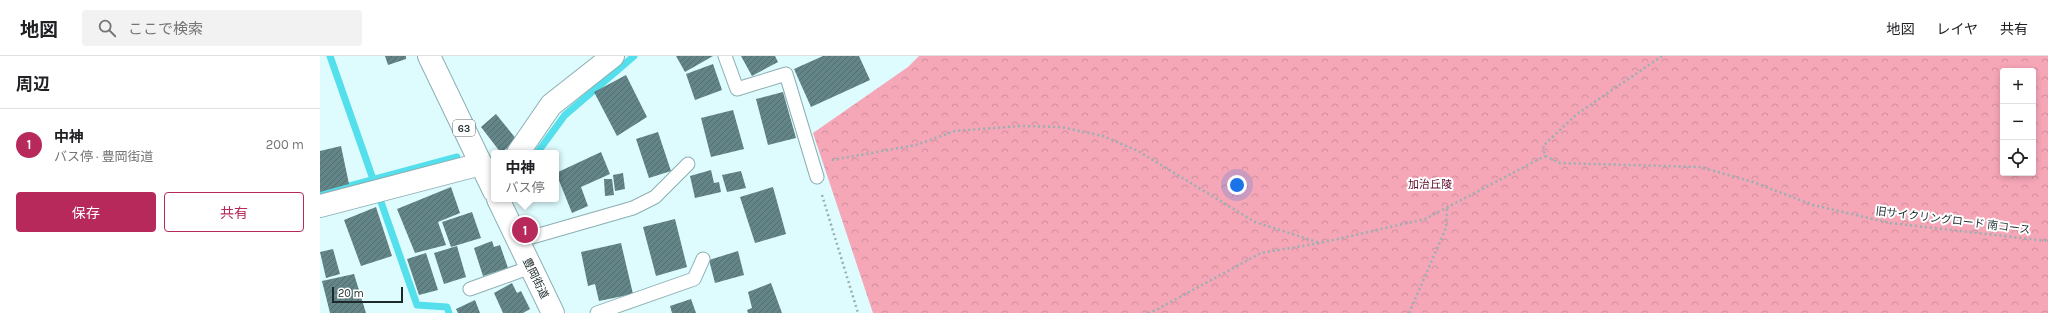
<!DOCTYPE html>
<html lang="ja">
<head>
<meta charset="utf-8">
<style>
	body { margin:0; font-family:Karla,"Noto Sans JP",sans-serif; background:#f2f2f2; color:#202124 }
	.controls { position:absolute; right:12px; top:12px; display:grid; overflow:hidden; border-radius:4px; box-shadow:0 2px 6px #0003 }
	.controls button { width:36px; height:36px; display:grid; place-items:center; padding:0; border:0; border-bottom:1px solid #e0e0e0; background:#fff; color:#202124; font:20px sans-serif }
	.scale { position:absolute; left:12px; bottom:10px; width:71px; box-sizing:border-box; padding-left:4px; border:2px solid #1c2a2b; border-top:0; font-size:11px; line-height:14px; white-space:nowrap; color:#1c2a2b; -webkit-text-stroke:3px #fff; paint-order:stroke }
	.you { position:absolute; left:917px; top:129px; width:14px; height:14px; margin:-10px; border:3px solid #fff; border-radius:50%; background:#1a73e8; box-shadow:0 0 0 6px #1a73e833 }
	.badge { display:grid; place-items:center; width:26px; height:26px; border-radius:50%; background:#b7295b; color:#fff; font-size:13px; font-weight:700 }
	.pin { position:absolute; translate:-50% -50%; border:2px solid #fff; box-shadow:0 1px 4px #0006 }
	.popup { position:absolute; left:171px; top:94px; width:68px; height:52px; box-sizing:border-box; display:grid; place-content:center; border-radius:4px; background:#fff; filter:drop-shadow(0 1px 3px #0005); font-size:13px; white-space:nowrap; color:#757577 }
	.popup b { font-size:15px; color:#202124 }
	.popup::after { content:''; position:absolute; left:50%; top:100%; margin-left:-8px; border:8px solid transparent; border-top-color:#fff }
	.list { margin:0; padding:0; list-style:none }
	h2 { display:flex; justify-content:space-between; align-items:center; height:52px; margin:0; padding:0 16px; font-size:17px }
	h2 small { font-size:13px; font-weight:400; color:#757577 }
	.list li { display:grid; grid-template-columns:26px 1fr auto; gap:12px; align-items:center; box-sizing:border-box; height:72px; padding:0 16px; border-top:1px solid #e0e0e0 }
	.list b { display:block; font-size:15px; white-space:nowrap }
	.list p { margin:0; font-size:13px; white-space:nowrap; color:#757577 }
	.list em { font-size:13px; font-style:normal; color:#757577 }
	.actions { display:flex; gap:8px; padding:12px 16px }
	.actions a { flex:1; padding:9px 0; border:1px solid #b7295b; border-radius:4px; text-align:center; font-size:14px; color:#b7295b }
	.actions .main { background:#b7295b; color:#fff }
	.icon { flex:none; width:22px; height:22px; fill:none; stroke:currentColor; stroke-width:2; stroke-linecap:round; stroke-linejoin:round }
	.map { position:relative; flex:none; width:1728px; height:257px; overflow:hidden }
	header { display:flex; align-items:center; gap:24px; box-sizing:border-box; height:56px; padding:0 20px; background:#fff; border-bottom:1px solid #e0e0e0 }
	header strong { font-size:19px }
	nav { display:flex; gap:22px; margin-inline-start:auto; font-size:14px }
	.search { width:280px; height:36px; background:#f2f2f2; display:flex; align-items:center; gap:10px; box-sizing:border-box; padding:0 14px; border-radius:4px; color:#757577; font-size:15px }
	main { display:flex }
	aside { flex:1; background:#fff }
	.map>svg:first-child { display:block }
	.forest { fill:url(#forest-crowns); fill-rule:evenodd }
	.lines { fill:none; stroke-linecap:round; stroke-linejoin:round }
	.stream { stroke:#53dfeb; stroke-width:7 }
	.building { fill:url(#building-hatch) }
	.service-casing { stroke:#8cafb2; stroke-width:15 }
	.minor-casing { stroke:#8cafb2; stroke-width:24 }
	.primary-casing { stroke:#8cafb2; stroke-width:24 }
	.path { stroke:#98b0b2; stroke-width:2.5; stroke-dasharray:2 3; stroke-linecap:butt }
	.service { stroke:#fff; stroke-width:13 }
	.minor { stroke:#fff; stroke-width:22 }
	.primary { stroke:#fff; stroke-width:22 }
	.labels { text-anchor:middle; stroke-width:4; stroke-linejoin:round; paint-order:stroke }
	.shield { fill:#fff; stroke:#606a6b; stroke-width:1 }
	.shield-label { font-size:10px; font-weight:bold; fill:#1c2a2b }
	.park-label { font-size:11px; fill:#610b2b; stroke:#fff }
	.street-label { font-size:11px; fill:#1c2a2b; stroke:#fff }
</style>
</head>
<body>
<header>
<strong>地図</strong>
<div class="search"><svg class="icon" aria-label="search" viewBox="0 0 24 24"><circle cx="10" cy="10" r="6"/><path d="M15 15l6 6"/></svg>ここで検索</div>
<nav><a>地図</a><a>レイヤ</a><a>共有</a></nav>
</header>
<main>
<aside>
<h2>周辺<small></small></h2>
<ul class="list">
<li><span class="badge">1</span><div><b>中神</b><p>バス停 · 豊岡街道</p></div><em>200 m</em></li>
</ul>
<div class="actions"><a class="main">保存</a><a>共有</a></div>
</aside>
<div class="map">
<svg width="1728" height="257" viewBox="0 0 1728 257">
	<defs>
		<pattern id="forest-crowns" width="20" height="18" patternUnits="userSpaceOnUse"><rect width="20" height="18" fill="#f5a6b7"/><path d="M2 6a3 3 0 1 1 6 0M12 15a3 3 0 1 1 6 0" fill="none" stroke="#d18f9e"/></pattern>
		<pattern id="building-hatch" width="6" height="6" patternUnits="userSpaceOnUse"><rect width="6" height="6" fill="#638588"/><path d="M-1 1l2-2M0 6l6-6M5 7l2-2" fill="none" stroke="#516d6f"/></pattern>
	</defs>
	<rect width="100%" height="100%" fill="#defbfe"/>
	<path class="forest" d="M599,0h1129v257h-1175l-60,-180 95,-66zM1683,15h30v102h-30z"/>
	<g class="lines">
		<path class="stream" d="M10,0l87,249 30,2 2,6
			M217,97l28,-38 69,-59
			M0,138l137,-37"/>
	</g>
	<path class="building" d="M65,0h21v3l-18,6z
		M356,0h37l-28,16z
		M421,0h34l3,6 -26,14z
		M503,0h36l11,24 -59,27 -17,-38z
		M393,8l9,26 -27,10 -9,-26z
		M306,19l21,42 -30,19 -23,-44z
		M463,36l13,46 -28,7 -12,-46z
		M413,54l11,39 -33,8 -10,-39z
		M176,58l21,26 -16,13 -20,-26z
		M338,76l13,39 -22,7 -13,-39z
		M21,90l8,38 -29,8v-41z
		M281,96l9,22 -29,13 7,19 -16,7 -16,-40z
		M391,114l3,13 5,-1 2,10 -26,6 -5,-22z
		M421,115l5,17 -19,4 -5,-17z
		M303,117l2,16 -10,2 -2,-16z
		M284,123h8l2,16 -9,1z
		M131,131l9,26 -22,9 8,23 -31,8 -18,-44z
		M453,131l13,47 -31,9 -15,-46z
		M56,151l16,49 -31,10 -17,-46z
		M152,156l9,26 -30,9 -9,-25z
		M355,163l12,48 -31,9 -13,-49z
		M172,185l2,6 6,-2 8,23 -25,8 -9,-28z
		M301,187l12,51 -34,7 -4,-17 -7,2 -7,-34z
		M137,190l9,31 -22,7 -10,-31z
		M13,193l7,25 -14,4 -6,-26z
		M418,195l6,24 -29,8 -6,-23z
		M106,197l12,37 -19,5 -12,-36z
		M34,218l12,39h-36l-8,-32z
		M192,227l5,10 4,-2 9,18 -7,4h-20l-9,-20z
		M451,227l11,30h-34l-1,-3 5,-2 -4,-16z
		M371,243l5,14h-24l-2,-7z
		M155,244l5,13h-22l-2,-4z"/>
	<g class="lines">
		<g class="service-casing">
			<path id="service" d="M405,0l12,33 49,-15 31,103
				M198,185l115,-33 22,-11 33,-33
				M150,233l61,-22
				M277,257l97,-34 9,-20"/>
		</g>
		<g class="minor-casing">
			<path id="minor" d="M198,97l33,-48 62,-49
				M0,150l161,-42"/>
		</g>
		<g class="primary-casing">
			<path id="primary" d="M109,0l65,135
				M178,143l55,114"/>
		</g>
		<path class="path" d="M1342,0l-85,58 -34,32 2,10 15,7 140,4 53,15 60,23 77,18 158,18
			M512,104l84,-15 39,-14 65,-5 41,1 42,9 35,15 117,71 65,21
			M502,139l36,118
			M828,257l8,-3 105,-57 59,-10 105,-24 120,-63
			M1089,257l37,-85 1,-20"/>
		<use href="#service" class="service"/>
		<use href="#minor" class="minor"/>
		<use href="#primary" class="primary"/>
	</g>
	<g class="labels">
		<rect class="shield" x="133" y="64" width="22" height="16" rx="3"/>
		<g class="shield-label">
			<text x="144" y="76">63</text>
		</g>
		<g class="park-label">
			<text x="1110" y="132">加治丘陵</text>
		</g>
		<g class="street-label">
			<text transform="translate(1633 164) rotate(7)" y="4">旧サイクリングロード 南コース</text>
			<text transform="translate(216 222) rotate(64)" y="4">豊岡街道</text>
		</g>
	</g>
</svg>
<div class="controls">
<button>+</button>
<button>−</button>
<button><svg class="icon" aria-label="locate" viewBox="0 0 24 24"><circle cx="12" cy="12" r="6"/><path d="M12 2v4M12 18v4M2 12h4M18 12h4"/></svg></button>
</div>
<div class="scale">20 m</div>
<div class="you"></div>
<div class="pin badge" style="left:205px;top:174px">1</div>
<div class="popup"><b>中神</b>バス停</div>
</div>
</main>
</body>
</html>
